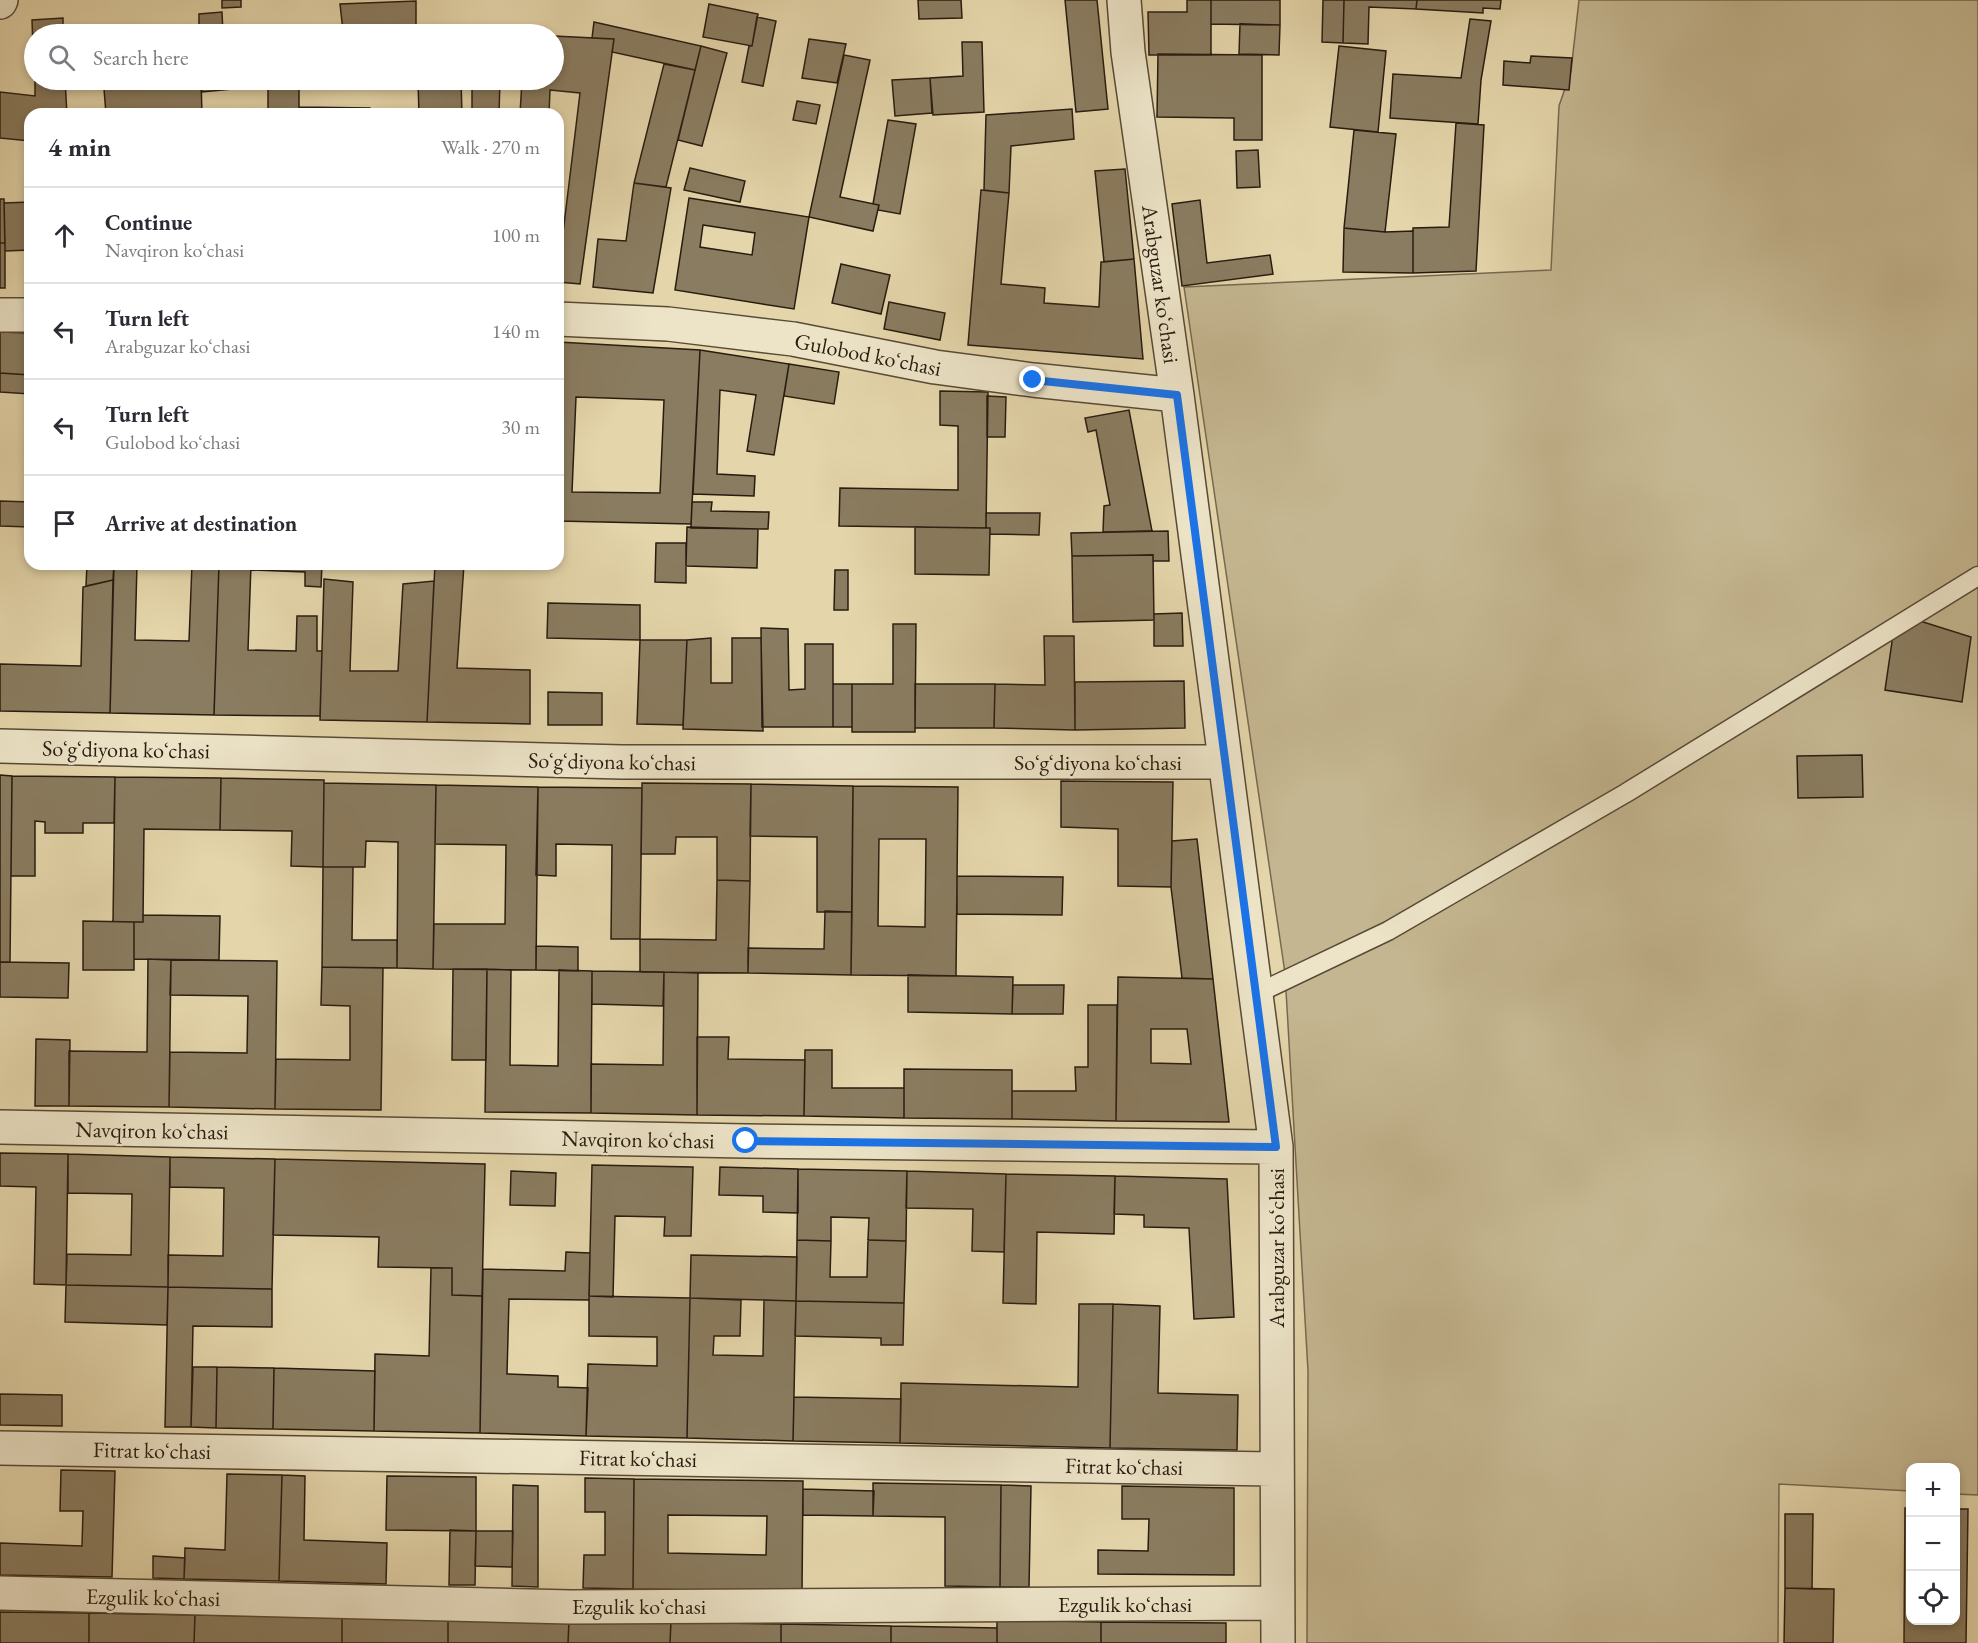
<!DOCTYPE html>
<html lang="en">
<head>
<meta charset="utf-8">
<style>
	body { margin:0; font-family:"EB Garamond",serif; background:#f7f7f7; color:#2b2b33 }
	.controls { position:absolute; right:18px; bottom:18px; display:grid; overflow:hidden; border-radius:12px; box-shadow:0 3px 9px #0003 }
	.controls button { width:54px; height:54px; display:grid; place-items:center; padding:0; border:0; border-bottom:2px solid #e1e1e2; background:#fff; color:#2b2b33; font:30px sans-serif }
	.stop { position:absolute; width:18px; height:18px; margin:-14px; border:4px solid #1a73e8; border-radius:50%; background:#fff }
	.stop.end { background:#1a73e8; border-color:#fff; box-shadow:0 2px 6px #0008 }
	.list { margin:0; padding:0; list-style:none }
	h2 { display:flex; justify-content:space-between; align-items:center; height:78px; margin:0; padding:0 24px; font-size:26px }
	h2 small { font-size:20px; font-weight:400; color:#7c7c81 }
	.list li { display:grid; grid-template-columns:39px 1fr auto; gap:18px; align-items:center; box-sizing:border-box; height:96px; padding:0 24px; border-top:2px solid #e1e1e2 }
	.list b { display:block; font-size:22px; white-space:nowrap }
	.list p { margin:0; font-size:20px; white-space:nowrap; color:#7c7c81 }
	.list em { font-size:20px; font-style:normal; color:#7c7c81 }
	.icon { flex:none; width:33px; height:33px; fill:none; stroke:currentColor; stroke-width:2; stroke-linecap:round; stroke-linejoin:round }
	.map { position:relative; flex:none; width:1978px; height:1643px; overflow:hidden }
	.search { position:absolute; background:#fff; box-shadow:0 3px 9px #0003; left:24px; top:24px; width:540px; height:66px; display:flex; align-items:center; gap:15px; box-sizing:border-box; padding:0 21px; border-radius:33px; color:#7c7c81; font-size:22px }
	.panel { position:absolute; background:#fff; box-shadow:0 3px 9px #0003; left:24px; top:108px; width:540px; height:462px; border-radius:18px }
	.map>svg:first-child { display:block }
	.green { fill:#c4b690; stroke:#766950; stroke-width:1.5 }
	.building { fill:#8a7c60; stroke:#281c10; stroke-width:1.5; fill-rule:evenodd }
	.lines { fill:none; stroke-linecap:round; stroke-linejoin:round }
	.service-casing { stroke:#574a36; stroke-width:21 }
	.minor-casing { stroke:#574a36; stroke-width:36 }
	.service { stroke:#ede4c8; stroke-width:18 }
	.minor { stroke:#ede4c8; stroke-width:33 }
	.route { stroke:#1a73e8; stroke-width:8 }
	.labels { text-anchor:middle; stroke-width:5; stroke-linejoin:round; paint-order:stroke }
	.street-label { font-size:22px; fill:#281c10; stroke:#ede4c8 }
</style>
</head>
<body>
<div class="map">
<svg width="1978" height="1643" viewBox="0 0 1978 1643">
	<rect width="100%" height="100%" fill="#e4d5aa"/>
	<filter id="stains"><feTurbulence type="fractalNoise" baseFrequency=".00333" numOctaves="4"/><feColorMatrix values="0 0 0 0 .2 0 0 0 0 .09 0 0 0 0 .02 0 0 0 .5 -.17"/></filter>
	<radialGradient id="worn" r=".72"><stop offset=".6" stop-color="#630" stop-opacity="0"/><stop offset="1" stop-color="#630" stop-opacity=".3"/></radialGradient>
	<path class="green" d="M1579,0h399v1495l-22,-1v-26h-46v23l-131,-7 -1,159h-471l1,-272 -23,-398 -101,-686 367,-17 8,-164 12,-35z"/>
	<path class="building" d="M222,0h19v7l-19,1z
		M918,0h43l1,18 -43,1z
		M1065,0h32l11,109 -32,3z
		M1187,0h24v55h-62l-1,-43h39z
		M1211,0h69v25l-69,-1z
		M1323,0h21l-1,43 -21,-1z
		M1344,0h73l-1,9 -47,-2 -1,37 -25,-1z
		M1417,0h84l-1,9 -17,-1v5l-67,-4z
		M416,1v33h-39v-5l-34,2 -3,-27z
		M709,4l49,10 -6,32 -49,-9z
		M222,12l1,22h-24v-20z
		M757,17l19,4 -13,65 -21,-4 7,-36h3z
		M63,18v16h-29v44l-2,-58z
		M1470,19l21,2 -10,59 -3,44 -88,-6 3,-44 68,4z
		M594,22l107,24 -6,24 -83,-18 2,-13 -22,-1z
		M1240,24l40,1 -1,30 -40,-1z
		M554,36l60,3 -34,245 -22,-2v-49h5l17,-140 -30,-3 -1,24h-29l2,-34h32z
		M809,39l37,5 -9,39 -35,-5z
		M962,42h20l2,70 -51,3 -3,-37 33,-2z
		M701,46l26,7 -25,93 -24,-6z
		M1339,46l47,5 -8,81 -48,-5z
		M1158,54l104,1v85h-28v-22l-77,-1z
		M844,55l26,5 -30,137 39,8 -6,26 -64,-14z
		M1531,56l41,2 -3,32 -66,-5 1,-24 26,2z
		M664,64l31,6 -29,117 -32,-4z
		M930,78l2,35 -37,3 -3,-36z
		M35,80h30l2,34h-37v27l-30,-3v-46l35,4z
		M181,80h20l1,34h-96l-2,-25z
		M201,80h52v7l-51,5z
		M253,80h46v34h-31v-29l-15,2z
		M461,80l1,34h-43l-1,-32z
		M472,80h28l-1,34h-27z
		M797,101l23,4 -4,19 -23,-4z
		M299,107l71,1v6h-71z
		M1072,109l2,30 -63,7 -2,47 -25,-3 2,-75z
		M379,112h32v2h-32z
		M888,120l28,4 -16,90 -22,-4 1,-5 -6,-1z
		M1456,123l28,2 -8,146 -63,2v-45l36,-1z
		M1354,130l42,4 -11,98 -41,-4z
		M1258,150l2,37 -23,1 -1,-37z
		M690,168l55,13 -5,21 -56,-12z
		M1125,169l9,90 -30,3 -9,-91z
		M634,183l37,5 -18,105 -60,-6 5,-48 28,2z
		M981,190l28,3 -8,91 44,4 -1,15 55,4 2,-45 33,-3 9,100 -175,-14z
		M689,198l120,19 -15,92 -119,-19zM703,225l52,8 -3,22 -52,-8z
		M0,199h4l1,44h-5z
		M1200,200l7,63 63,-8 3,19 -91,12 -10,-82z
		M30,202v48l-25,1 -1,-48z
		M1344,228l41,4 28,-1v42l-70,-1z
		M0,243h5v45h-5z
		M841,264l49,11 -9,39 -49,-11z
		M889,302l56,11 -5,27 -56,-11z
		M0,332l30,1v42l-30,-2z
		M558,342l142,8 -9,174 -133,-3zM576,397l88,3 -4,93 -88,-1z
		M700,350l89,14 -15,91 -27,-4 9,-56 -36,-5 -3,84 38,2 -1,20 -61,-2z
		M789,364l50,8 -5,32 -50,-8z
		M0,373l30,2v19l-30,-2z
		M940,391l48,1 -2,136 -147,-2 1,-38 118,2v-64l-18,-1z
		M987,396l19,1 -1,40h-18z
		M1129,410l23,121 -49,1 1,-26 6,-1 -14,-75 -8,2 -3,-14z
		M0,501l30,1v25l-30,-1z
		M692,502h20l-1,9 58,1 -1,17 -77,-1z
		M986,513h54l-1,22 -49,-1v-6h-4z
		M687,527l71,2 -1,39 -71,-2z
		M915,527l75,1 -1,47 -74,-1z
		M1168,531l1,30h-16v-6l-81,1 -1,-23z
		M656,543h30v40l-31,-1z
		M1153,555l1,65 -81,2 -1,-66z
		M87,564h27l-1,16 -27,6z
		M114,564h23l-2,76 54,1 3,-77h27l-5,151 -104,-2z
		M219,564h32l-3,86 48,1 1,-35h20v35h5l-2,65 -106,-1z
		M251,564h71l-1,23 -16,-1v-14l-54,-2z
		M435,564h29l-7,104 73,2v54l-103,-2z
		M835,570h13v40h-14z
		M324,579l29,3 -3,89h48l5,-87 31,-3 -7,141 -107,-2z
		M113,580l-3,133 -110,-2v-47l81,2 2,-79z
		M548,603l92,2v35l-93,-2z
		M1182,613l1,33h-29v-32z
		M1920,621l51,16 -9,65 -77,-12 8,-55z
		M893,624h23l-1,108h-63v-48h41z
		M761,628l27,1 1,61 16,-1v-45h28v83h-71z
		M1044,636h30l1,94 -81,-2 1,-44 50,1z
		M711,638v45h21v-45h29l2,93 -80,-2 4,-89z
		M640,640h47l-4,85 -46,-1z
		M1184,681l1,47 -110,2v-48z
		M833,684h19v43h-19z
		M915,684h80l-1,44h-79z
		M548,692l54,1v32h-54z
		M1862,755l1,42 -65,1 -1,-42z
		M0,775l12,1 -2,186h-10z
		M12,776l103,1 -1,46h-31v10h-38v-11l-10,-1v55h-24z
		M115,777l106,1 -1,52 -76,-1 -1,93h-30z
		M221,778l103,2 -1,87 -32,-1 1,-35 -72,-1z
		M1061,781l112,1 -2,105 -53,-1v-57l-57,-2z
		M324,783l112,2 -3,184 -36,-1 1,-126 -32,-1 -1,26h-42z
		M642,783l109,1 -1,97 -33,-1v-43h-41l-1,17h-34z
		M751,784l102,2 -1,126h-35v-75l-67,-1z
		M436,785l102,2 -2,183 -103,-1 1,-45h71l1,-79 -71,-1z
		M853,786l105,1 -2,189 -105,-1zM879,839h47l-1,88 -47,-1z
		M538,787l104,1 -2,151h-29l1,-94 -56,-1v32l-20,-1z
		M1197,839l16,140 -31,-1 -11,-91 1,-46z
		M323,867h30l-1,73h45v28l-75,-1z
		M957,876l106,1 -1,38 -105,-1z
		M717,880l33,1 -2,92 -108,-1v-33l76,1z
		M825,911l27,1 -1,63 -103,-2v-25l76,1z
		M143,915l77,1 -1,44 -85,-1v-37h9z
		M83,921l51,1v48h-51z
		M536,946l42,1v24l-42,-1z
		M148,959l23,1 -2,147 -100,-1v-55l78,1z
		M171,960l106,1 -2,148 -106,-2 1,-55 77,1 1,-57 -78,-1z
		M0,962l69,1 -1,35 -68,-1z
		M322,967l61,1 -2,142 -106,-1 1,-50 74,1v-54l-29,-1z
		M453,969h34l-1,91h-34z
		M487,969l24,1 -1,95 48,1 1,-96 33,1 -1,142 -106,-1z
		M592,971l72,1 -1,34 -71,-2z
		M664,972l34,1 -1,142 -106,-2v-49l72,1z
		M908,975l105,2 -1,37 -104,-2z
		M1118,977l95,2 16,143 -113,-1zM1151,1029h36l4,35 -40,-1z
		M1013,985h51l-1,29h-51z
		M1088,1005h29l-1,116 -104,-2v-28h64l-1,-24h13z
		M697,1037h32l-1,22 77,1 -1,56 -107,-1z
		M36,1039l34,1 -1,66h-34z
		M805,1050h27v38h72v30l-100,-2z
		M904,1069l108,1v49l-108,-1z
		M0,1153l68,1 -2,131 -32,-1 2,-97 -36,-1z
		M68,1154l102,3 -2,130 -102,-2 1,-31 64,1 1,-61 -64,-1z
		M170,1157l105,2 -3,130 -104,-2v-32l55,1 1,-68 -54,-1z
		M275,1159l210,5 -3,132 -30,-1v-27l-74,-1 1,-30 -106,-2z
		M592,1165l101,2 -2,69h-27l1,-19 -50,-1 -2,81 -24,-1z
		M720,1167l78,2v44l-35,-1v-16l-44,-1z
		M798,1169l109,2 -1,70 -38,-1 1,-22 -38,-1v24l-34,-1z
		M511,1171l45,2 -1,33 -45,-1z
		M907,1171l99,3 -2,78 -32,-1 1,-42 -67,-1z
		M1006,1174l109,2 -1,58 -77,-2 -1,72 -33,-1z
		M1115,1176l112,3 7,138 -40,2 -5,-91 -45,-1v-12l-30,-1z
		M797,1240l34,1 -1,36h37l1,-37 38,1 -2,62 -108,-2z
		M566,1252l24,1 -1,47 -80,-1 -2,75 51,2v11l30,1 -2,48 -106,-3 3,-164 82,2z
		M691,1255l106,2 -1,44 -106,-3z
		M431,1268h21v27l30,1 -2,137 -106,-2 1,-77 54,2z
		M66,1285l102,2 -1,38 -102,-3z
		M168,1287l104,2v38l-79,-1 -2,101h-26z
		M589,1296l101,2 -3,140 -101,-2 2,-72 69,2v-29l-68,-1z
		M690,1298l51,2 -1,36h-26l-1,19 50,1 1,-56 32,1 -3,140 -106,-3z
		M796,1301l108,2 -1,42h-22v-7l-86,-2z
		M1079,1304h34l-3,144 -210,-5 1,-60 177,4z
		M1113,1304l47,2 -2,87 80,2 -1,55 -127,-2z
		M193,1367h24l-1,61 -25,-1z
		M217,1367l57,1 -1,61 -57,-1z
		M274,1368l101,3 -1,60 -101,-2z
		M0,1394l62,1v31l-62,-1z
		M794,1397l107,2 -1,44 -107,-2z
		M61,1470l54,1 -3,106 -112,-2v-32l82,3 1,-35h-23z
		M227,1474l55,1 -3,106 -95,-2 1,-31 40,2z
		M282,1475l23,1 -1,64 83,3 -1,41 -107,-3z
		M387,1476l89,1v54l-90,-1z
		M585,1478l49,1 -1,110 -50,-1 1,-33h21v-43h-20z
		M634,1479l169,2 -1,111 -169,-3zM668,1515l99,1 -1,39 -98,-2z
		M873,1483l128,2 -1,102 -55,-1v-69l-72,-1z
		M513,1485l25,1v101l-26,-1z
		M1001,1485l30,1 -2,101h-29z
		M1122,1486l112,2v87l-136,-1v-24l50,1 1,-32h-27z
		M803,1489l71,2 -1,25 -70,-1z
		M1905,1508h5v112h46v-111h12l-2,134h-62z
		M1785,1514h28l-1,75 -27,-1z
		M450,1530l26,1 -1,54h-26z
		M476,1531h37l-1,36 -37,-1z
		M153,1556l32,2 -1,21 -31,-1z
		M1785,1588l49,1 -1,54h-49z
		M0,1612l89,1v30h-89z
		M89,1613l106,2 -1,28h-105z
		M195,1615l147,2v26h-148z
		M342,1617l106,2v24h-106z
		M448,1619l121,2 -1,22h-120z
		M997,1620l104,2v21h-104z
		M569,1621l102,1 -1,21h-102z
		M671,1622l110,2v19h-111z
		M1101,1622l125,1v20h-125z
		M781,1624l110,2v17h-110z
		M891,1626l106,2v15h-106z"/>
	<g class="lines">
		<g class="service-casing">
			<path id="service" d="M1256,994l132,-63 238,-138 352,-217"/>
		</g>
		<g class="minor-casing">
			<path id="minor" d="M1124,0l4,52 49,343 99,752 2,496
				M0,2l1,-2
				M0,315h30
				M558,319l110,5 125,15 142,28 98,13 144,15
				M0,746l622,16h602
				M0,1127l746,14 530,6
				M0,1448l1276,21
				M0,1593l571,14 706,-4"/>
		</g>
		<use href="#service" class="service"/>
		<use href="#minor" class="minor"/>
	</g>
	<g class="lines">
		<path class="route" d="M746,1141l530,6 -99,-752 -144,-15"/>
	</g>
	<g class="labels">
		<g class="street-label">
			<text transform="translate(1161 284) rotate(82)" y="8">Arabguzar koʻchasi</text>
			<text transform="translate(868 354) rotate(11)" y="8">Gulobod koʻchasi</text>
			<text transform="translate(126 749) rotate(1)" y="8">Soʻgʻdiyona koʻchasi</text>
			<text transform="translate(612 761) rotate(1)" y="8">Soʻgʻdiyona koʻchasi</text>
			<text x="1098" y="770">Soʻgʻdiyona koʻchasi</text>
			<text transform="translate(152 1130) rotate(1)" y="8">Navqiron koʻchasi</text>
			<text transform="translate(638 1139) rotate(1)" y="8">Navqiron koʻchasi</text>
			<text transform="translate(1276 1248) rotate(-90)" y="8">Arabguzar koʻchasi</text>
			<text transform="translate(152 1450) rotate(1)" y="8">Fitrat koʻchasi</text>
			<text transform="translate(638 1458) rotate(1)" y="8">Fitrat koʻchasi</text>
			<text transform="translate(1124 1466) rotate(1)" y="8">Fitrat koʻchasi</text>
			<text transform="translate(153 1597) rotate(1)" y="8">Ezgulik koʻchasi</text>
			<text x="1125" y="1612">Ezgulik koʻchasi</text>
			<text x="639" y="1614">Ezgulik koʻchasi</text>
		</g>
	</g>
	<rect width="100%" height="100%" filter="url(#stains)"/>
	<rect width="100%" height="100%" fill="url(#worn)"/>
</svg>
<div class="controls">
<button>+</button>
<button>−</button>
<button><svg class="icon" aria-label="locate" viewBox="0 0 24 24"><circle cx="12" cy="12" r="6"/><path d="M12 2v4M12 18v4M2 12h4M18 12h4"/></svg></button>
</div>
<div class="stop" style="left:746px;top:1141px"></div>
<div class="stop end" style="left:1033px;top:380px"></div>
<div class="search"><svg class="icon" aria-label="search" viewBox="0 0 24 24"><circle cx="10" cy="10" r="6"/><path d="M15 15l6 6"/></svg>Search here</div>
<section class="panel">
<h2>4 min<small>Walk · 270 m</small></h2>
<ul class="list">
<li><svg class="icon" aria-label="ahead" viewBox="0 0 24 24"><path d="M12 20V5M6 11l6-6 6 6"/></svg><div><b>Continue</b><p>Navqiron koʻchasi</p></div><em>100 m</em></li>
<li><svg class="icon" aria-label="left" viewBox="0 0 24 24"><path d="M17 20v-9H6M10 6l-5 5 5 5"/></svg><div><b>Turn left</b><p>Arabguzar koʻchasi</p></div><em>140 m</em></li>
<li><svg class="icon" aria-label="left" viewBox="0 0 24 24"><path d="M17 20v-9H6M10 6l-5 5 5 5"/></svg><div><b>Turn left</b><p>Gulobod koʻchasi</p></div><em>30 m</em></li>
<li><svg class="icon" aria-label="arrive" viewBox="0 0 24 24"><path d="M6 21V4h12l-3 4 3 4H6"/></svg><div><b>Arrive at destination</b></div></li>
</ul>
</section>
</div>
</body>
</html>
